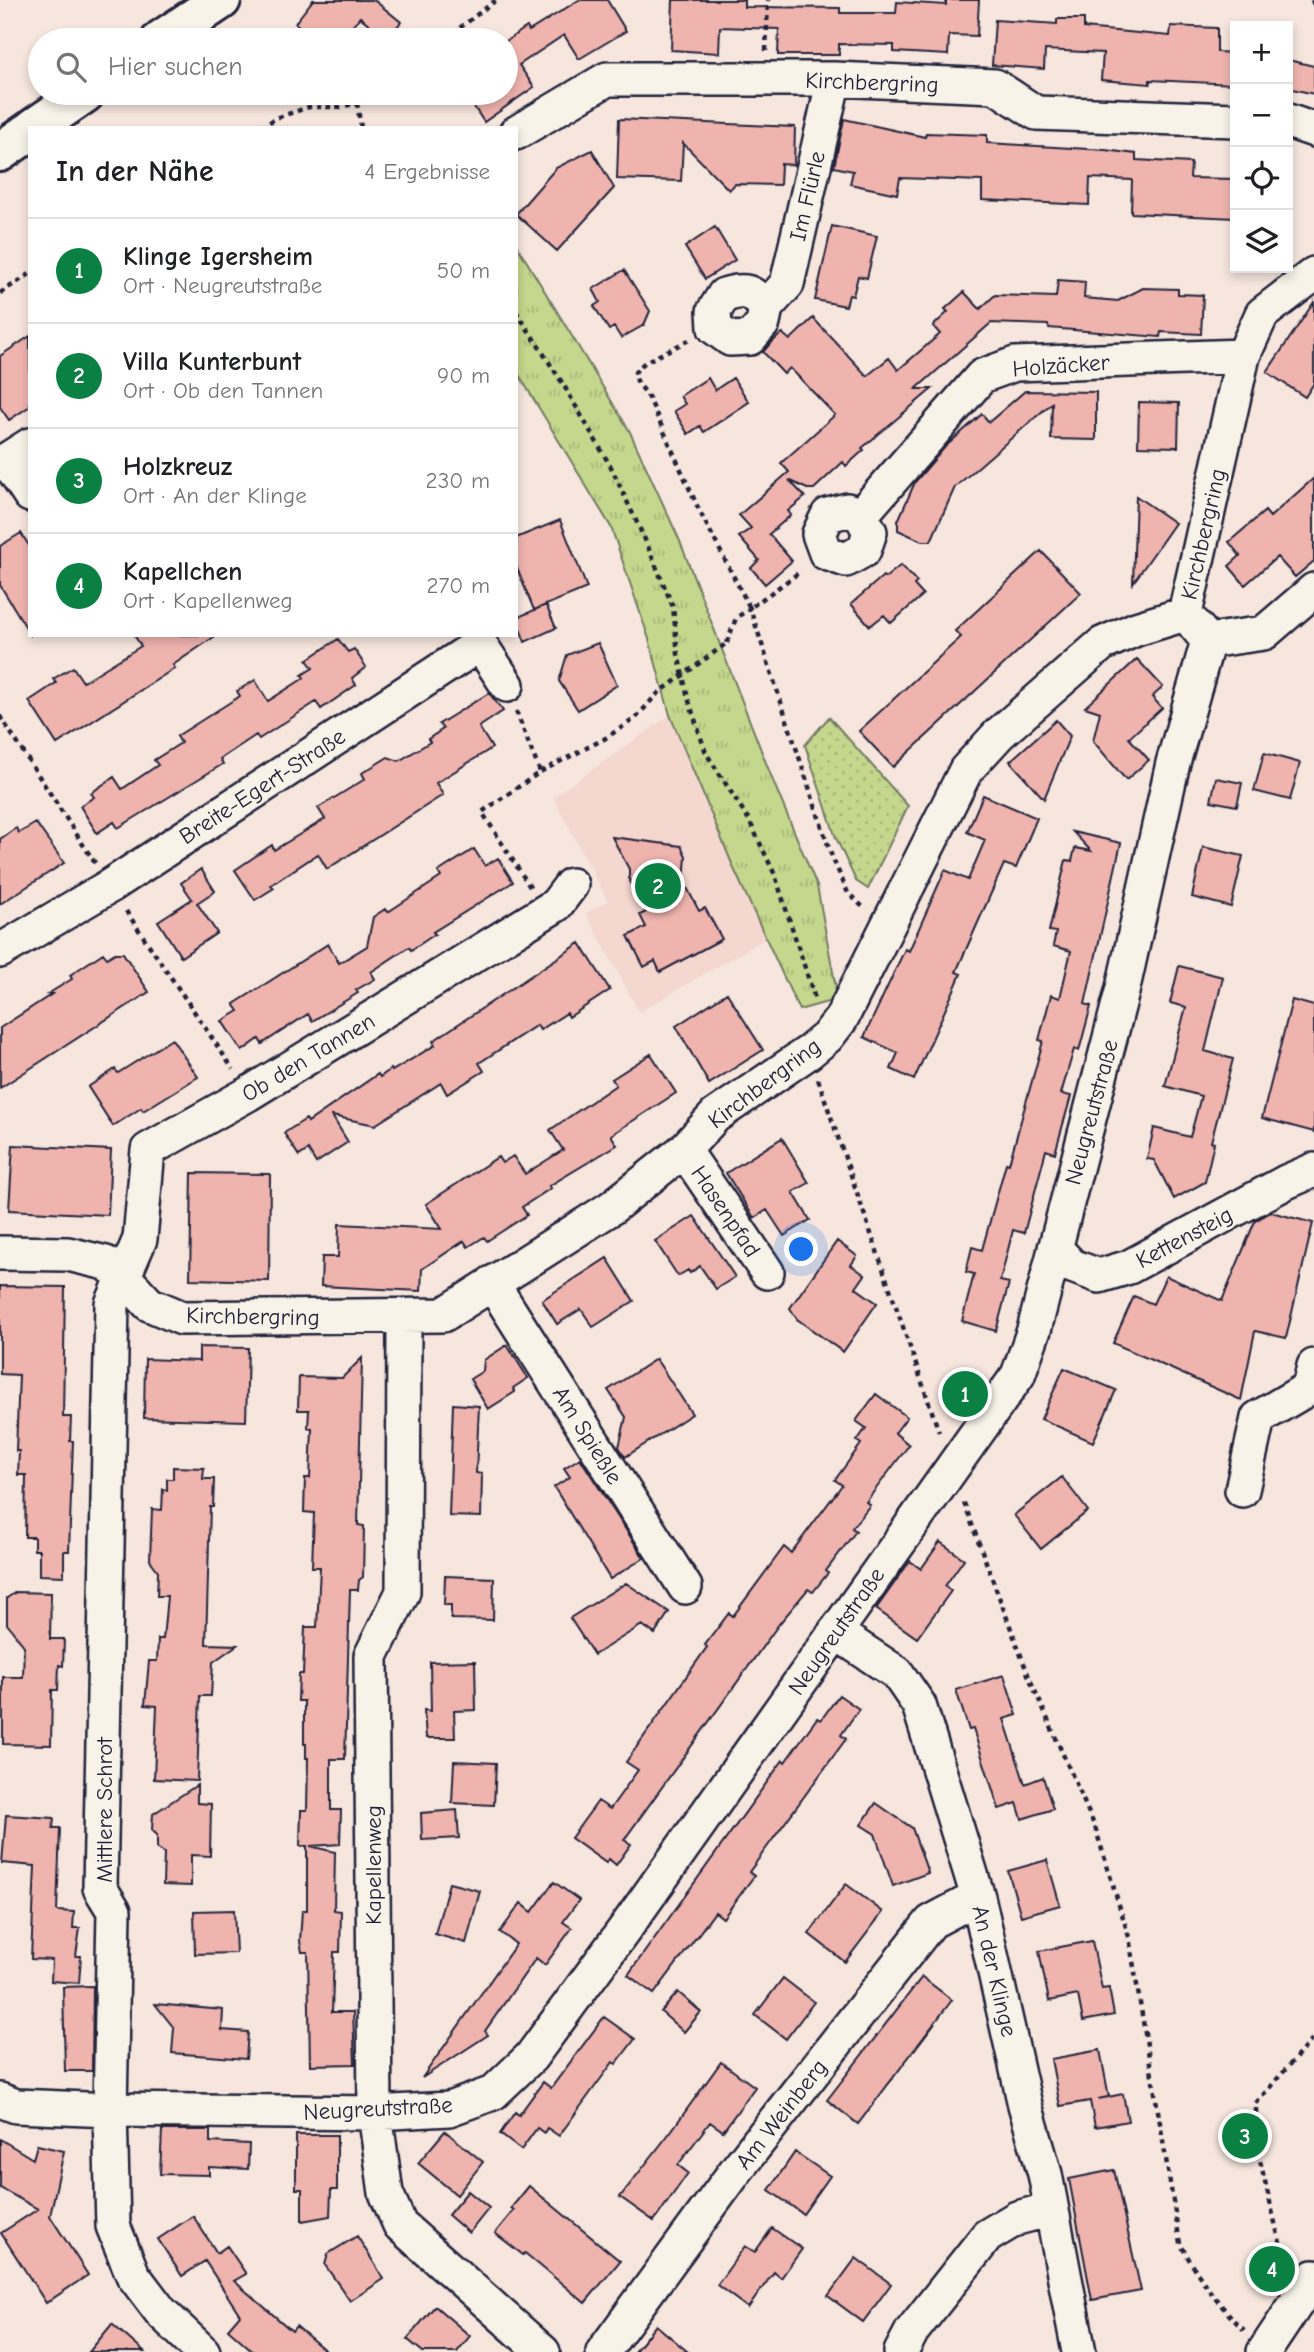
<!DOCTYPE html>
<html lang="de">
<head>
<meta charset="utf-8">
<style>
	body { margin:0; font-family:"Comic Neue",sans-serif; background:#f6f6f6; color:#202124 }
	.controls { position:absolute; right:21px; top:21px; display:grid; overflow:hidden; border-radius:0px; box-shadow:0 4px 10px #0003 }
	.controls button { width:63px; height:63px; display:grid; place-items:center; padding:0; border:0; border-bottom:2px solid #e0e0e0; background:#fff; color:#202124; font:35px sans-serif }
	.you { position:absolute; left:802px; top:1250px; width:24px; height:24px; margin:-18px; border:5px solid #fff; border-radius:50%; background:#1a73e8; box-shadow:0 0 0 10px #1a73e833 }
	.badge { display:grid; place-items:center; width:46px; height:46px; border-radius:50%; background:#0b8043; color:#fff; font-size:23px; font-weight:700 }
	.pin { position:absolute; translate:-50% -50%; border:4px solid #fff; box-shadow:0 2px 7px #0006 }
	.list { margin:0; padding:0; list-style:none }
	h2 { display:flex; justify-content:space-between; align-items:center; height:91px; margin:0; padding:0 28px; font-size:30px }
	h2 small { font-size:23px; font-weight:400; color:#757577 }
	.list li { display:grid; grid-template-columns:46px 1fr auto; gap:21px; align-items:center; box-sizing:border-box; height:105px; padding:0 28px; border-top:2px solid #e0e0e0 }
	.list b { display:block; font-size:26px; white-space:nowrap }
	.list p { margin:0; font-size:23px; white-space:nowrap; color:#757577 }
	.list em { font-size:23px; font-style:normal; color:#757577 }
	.icon { flex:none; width:38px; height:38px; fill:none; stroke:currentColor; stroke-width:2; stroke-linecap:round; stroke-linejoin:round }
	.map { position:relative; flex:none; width:1314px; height:2352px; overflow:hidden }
	.search { position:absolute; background:#fff; box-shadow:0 4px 10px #0003; left:28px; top:28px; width:490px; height:77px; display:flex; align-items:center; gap:18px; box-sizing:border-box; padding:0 24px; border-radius:38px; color:#757577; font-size:26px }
	.panel { position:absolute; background:#fff; box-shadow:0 4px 10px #0003; left:28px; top:126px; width:490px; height:511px; border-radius:0px }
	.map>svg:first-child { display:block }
	.built { fill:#f4d7cf }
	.grass { fill:url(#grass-tufts); stroke:#737c64; stroke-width:2 }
	.park { fill:url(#park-dots); stroke:#737c64; stroke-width:2 }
	.building { fill:#f0b4af; stroke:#22223b; stroke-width:2 }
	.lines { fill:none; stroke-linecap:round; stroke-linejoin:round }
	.street-casing { stroke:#22223b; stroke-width:38 }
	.secondary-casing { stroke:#22223b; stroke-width:44 }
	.path { stroke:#22223b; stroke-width:4.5; stroke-dasharray:5 5; stroke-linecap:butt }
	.street { stroke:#f7f3e8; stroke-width:33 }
	.secondary { stroke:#f7f3e8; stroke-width:38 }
	.path-bridge { stroke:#22223b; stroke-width:4.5; stroke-dasharray:5 5; stroke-linecap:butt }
	.labels { text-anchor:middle; stroke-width:5; stroke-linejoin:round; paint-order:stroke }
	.street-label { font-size:23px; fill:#22223b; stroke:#f7f3e8 }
</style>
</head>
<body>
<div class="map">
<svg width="1314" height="2352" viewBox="0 0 1314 2352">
	<defs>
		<pattern id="grass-tufts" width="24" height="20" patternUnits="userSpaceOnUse" patternTransform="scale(1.75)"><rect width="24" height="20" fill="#c4d78c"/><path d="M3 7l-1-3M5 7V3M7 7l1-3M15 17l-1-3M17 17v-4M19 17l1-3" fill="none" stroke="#a8b87a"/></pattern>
		<pattern id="park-dots" width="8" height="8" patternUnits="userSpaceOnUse" patternTransform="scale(1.75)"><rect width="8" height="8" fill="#c4d78c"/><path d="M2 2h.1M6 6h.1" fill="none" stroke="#a8b87a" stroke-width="1.8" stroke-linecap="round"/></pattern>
	</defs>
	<rect width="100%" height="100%" fill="#f6e6dd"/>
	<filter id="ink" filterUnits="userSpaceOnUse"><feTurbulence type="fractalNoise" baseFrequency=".0143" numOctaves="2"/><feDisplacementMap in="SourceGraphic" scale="14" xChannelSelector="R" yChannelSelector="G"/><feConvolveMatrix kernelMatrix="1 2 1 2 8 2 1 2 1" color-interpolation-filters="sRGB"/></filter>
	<g filter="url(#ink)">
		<path class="built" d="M670,715l65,156 31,67 -127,74 -53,-99 22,-12 -55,-104z"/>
		<path class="grass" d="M516,244l113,186 50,109 96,247 42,100 21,113 -39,11 -64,-139 -65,-156 -21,-76 -38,-112 -95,-157z"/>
		<path class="park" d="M829,717l79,89 -40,83 -12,-8 -20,-43 -31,-93z"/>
		<path class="building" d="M313,0h61l27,22 -14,17 -27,-22 -19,23h-25l-21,-17z
			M579,0h28l19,31 -47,28 -15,-24 -45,30 15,22 -50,35 -19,-29h41v-52l21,-14 2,4z
			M673,0h71v7l96,1v5h56l1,-11 49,3v-5h33l-2,36 -28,-1 -1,20 -54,-3v-7l-55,-1v11h-61l1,-26 -59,-2 -1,26 -48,-3z
			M1057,19h27v9l86,8 1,-10 46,2v24l18,1v31l-85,-4v4l-49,-4 2,-27 -58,-3 -1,19 -52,-4 3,-45 62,4z
			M1288,60l26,6v28l-26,-6z
			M619,119l176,8 -1,38 -13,-1 -1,21 -45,-1 -6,6 -46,-47 -2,38 -64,-2z
			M844,119l81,18 1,-4 61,2v8l118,7 31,4v6l55,3 -1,15 45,1v39l-104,-5 1,-33 -42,-2 -1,27 -107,-5v-19l-82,-3 -3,16 -47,-10 3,-13 -19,-4z
			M592,150l22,38 -57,63 -41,-37 40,-46z
			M832,226l45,10 -10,42 -9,-2 -5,20 -4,-1 -3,11 -31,-6z
			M715,227l20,33 -30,19 -20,-32z
			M624,270l26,41 -6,14 -23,13 -7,-11 -5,3 -15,-24 6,-4 -7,-13z
			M1058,280l27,2 -1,16 34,3 25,-13 35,1v5l25,1 -2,39 -40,-2 -1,5 -111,-9 -1,-3 -57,-2 -75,66h16l-70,59 2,2 -18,16 -3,-4 -29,27h-7l-18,-9 16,17 -17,14 3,4 -22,19 23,27 -27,23 -14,-16 8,-8 -20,-23 12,-9 -12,-13 50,-43 -8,-9 54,-48 -45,-47 -6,6 -21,-22 6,-7 13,-12 8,7 23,-22 54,58 22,-18 9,12 42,-36 -7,-8 15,-14 -3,-3 19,-17 16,17 15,-14 61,2z
			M1314,302v81l-9,14 -38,-25z
			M30,336v70l-21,14 -9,-13v-51z
			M708,378l7,12 18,-12 16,24 -45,30 -4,-6 -12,8 -14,-23 11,-7 -5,-8z
			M1025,391l71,1v48l-45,-1 1,-36 -97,84 -24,54h-9l-24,-11v-9l17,-39 30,-35 37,-33 7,8z
			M1139,402l40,1 -1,44 -40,-1z
			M1314,478v83l-19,16 -18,-20 -32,28 -16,-19 11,-10 -11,-14 36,-31 5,6z
			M1136,496l39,27 -42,60z
			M560,520l27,68 -53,22 -18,-44v-28z
			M21,533l9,14v87l-30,-49v-39z
			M1041,551l40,42 -188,174 -34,-36 102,-94 -6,-6z
			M901,565l16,17 -3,3 9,10 -32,28 -7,-8 -14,11 -19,-22 32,-28 2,2z
			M546,605l10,23 -31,14 -9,-24z
			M134,635h83l-44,30 2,3 -118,76 -28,-43 27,-18 -3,-4 20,-12 10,15 58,-36z
			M338,639l10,13 6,-3 12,18 -14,11 4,7 -35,24 -5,-7 -57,37 -3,-4 -36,24 3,5 -105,64 -4,-6 -17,11 -17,-27 14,-9 -3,-4 23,-16 8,12 36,-24 -4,-5 27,-17 -4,-7 63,-40 -3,-5 18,-11 13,21 36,-23 -2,-3 11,-7 -6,-8z
			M598,643l19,42 -39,25 -19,-29 8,-26z
			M1137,659l26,28 -11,10 10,11 -33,30 20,22 -23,20 -33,-39 7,-29 -15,-5z
			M489,693l14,18 -24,16 13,21 -56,35 7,12 -116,74 -9,-15 -47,31 3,3 -19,12 -20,-30 37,-25 2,5 51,-31 -7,-11 47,-29 -3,-6 26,-16 11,4 31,-19 -2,-3 15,-10 -4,-5z
			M1056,720l14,16 -26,63 -34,-38z
			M1264,753l36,10 -10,37 -36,-9z
			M1216,778l26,5 -5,23 -26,-5z
			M983,795l54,23 -21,50 -12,-4 -48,108 5,2 -47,106 -23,-11 7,-16 -34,-16 41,-88 4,2 36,-81 23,10 17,-40 -18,-8z
			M36,823l28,40 -64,41v-65l16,-11 3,5z
			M1073,832l48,11 -36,161 6,2 -12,45 -5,-2 -13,45 10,2 -16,57 -9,-3 -22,83 -11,-3 -13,51 9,2 -13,48 -34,-10 12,-47 -8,-2 6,-25 10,3 24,-87 3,1 34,-123 -4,-1 12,-45 9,3 11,-47 -18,-5 3,-14 -7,-1 17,-71 6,1 3,-13 16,3z
			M612,837l69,9 5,10 -2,26 15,29 6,-3 17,31 -62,33 -5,-11 -11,6 -16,-31 18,-9 -6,-12 6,-3 -17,-31v-12z
			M1203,847l40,9 -12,51 -39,-10z
			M474,849l11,17 13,-8 15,24 -80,50 2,2 -24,16 -2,-3 -38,25 4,7 -19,11 2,3 -46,28 -4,-7 -46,30 -3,-5 -17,12 -20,-30 17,-10 -5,-7 94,-60 11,19 28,-17 6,-29 12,-8 3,3 53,-35 -3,-5z
			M201,869l14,22 -18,12 20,30 -36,24 -23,-36 34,-22 -11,-16z
			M580,943l30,47 -41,27 -2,-4 -27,17 -3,-5 -58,38 5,8 -37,23 -6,-11 -66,42 -43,-9 16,26 -32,21 -8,-13 -9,6 -15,-23 22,-14 2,3 70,-48 2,3 11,-8 1,2 43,-26 -2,-4z
			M103,953l4,5 8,-5h8l26,39 -149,96v-60l52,-34h-4l24,-15 -2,-4z
			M1179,966l44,11 -18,74 28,8 -22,83 3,1 -9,39 -31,17 -20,-39 -7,-1 7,-31 36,9 11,-41 -36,-10 21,-79 -16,-4z
			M727,993l36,57 -54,34 -33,-58z
			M1292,1000l22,6v126l-52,-14z
			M172,1039l26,38 -55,34 -2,-3 -28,18 -25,-39 27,-18 3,4z
			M651,1054l25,39 -65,42 6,10 -68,41 2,2 -29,19 5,8 -40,26 -3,-4 -16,10 -4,-6 -42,28 -1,22 -100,-5 1,-29h16l1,-33 103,5 -16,-25 72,-47 4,6 11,-7 12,18 38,-24 -13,-20 66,-45 -4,-6z
			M782,1138l27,45 -16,9 17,28 -26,16 -17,-26 -13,8 -28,-45z
			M13,1145l98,5 -3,65 -99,-5z
			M192,1173l78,1 -1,107 -79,-2z
			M1271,1212l42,11 -27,115 -31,-7 -14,69 -128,-57 21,-47 19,8 13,-28 56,25 33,-80z
			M694,1216l41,61 -19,12 -16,-23 -10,7 -2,-3 -10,6 -23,-35z
			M837,1241l20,15 -6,9 14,10 -9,13 21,15 -34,49 -46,-33 -7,-11z
			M607,1258l27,43 -41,26 -12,-18 -24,15 -15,-24z
			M0,1286l65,1 -2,130h8l-1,24h3l-4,110h-5v25l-25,-1v-25h-5v-13h-9l1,-62h-8l1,-24h-3l3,-76 -19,-1z
			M507,1345l21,33 -15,10 2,4 -27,17 -18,-30 13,-8 1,-11z
			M199,1347l49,1 -2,73 -102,-3 1,-59 54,2z
			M362,1358l-4,167 6,1 -1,51 -4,3 -1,10h-8l-5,169h-14v51h10l-1,34 -30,2 25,6 -1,58 7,1 -1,41h-6l-2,60h21l2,52 -45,1 -2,-113h-6l-2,-11 2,-31h5v-64h-7l1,-36h6l1,-52h-2v-14h-2v-43h-6l1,-27h4l2,-47h12l3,-60h-8l2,-54 -10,-1 1,-34h5l2,-50h-4l1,-18h-11l1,-33 43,1z
			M656,1359l36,55 -67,43 -6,-10 7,-30 -18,-27z
			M1064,1368l52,22 -23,52 -52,-23z
			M876,1394l31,23 -12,16 14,12 -43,57 4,3 -18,23 4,3 -30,40 2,2 -15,19 -5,-3 -29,35 -155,216 7,4 -15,21 -7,-6 -3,4 -35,-25 27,-37 12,8 28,-39 -12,-8 81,-115 -2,-2 24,-32 4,3 51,-69 7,6 51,-68 -7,-5 26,-36 -4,-3 9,-13 -10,-7z
			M453,1404l26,2 -3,67 6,1 -1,43 -32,-1z
			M580,1458l64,100 -34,21 -56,-92 16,-10 -6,-9z
			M173,1467l31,1 -1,11h11l-1,28h-3l-4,137 31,1 -24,17 -2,34h-11l-3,85 -43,-2 3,-73 -12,-1 4,-44h8l1,-22h5l4,-43h-10l1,-25 -8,-11 2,-51 10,1 1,-21 4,1v-11h6z
			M1062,1477l26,34 -47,38 -27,-34z
			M940,1542l24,17 -19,27 6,5 -34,47 -41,-29 34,-48 11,8z
			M445,1576l49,2 -1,42 -42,-1v-14h-7z
			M626,1583l43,29 -14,22 -13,-9 -48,30 -24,-37z
			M16,1592l35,1 -1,46h14l-1,27 -4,-1 -1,25h-6l-1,55 -48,-1v-67h20l1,-31 -17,-22v-26z
			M475,1661l1,49 -22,1 1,27h-29l-2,-28 7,1 -1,-49z
			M1004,1675l13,40 -13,4 21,65 18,-7 10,32 -31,10 -5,-16 -18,6 -26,-80 -4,1 -13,-40z
			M839,1695l20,14 -18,26 5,4 -97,133 5,4 -31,42 -8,-6 -61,82 -26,-19 155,-215 2,2 32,-44 4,2z
			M454,1761l42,2 -2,42 -42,-2z
			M197,1785v18l14,1 -1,52 -19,-1v31l-28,-1 1,-32 -7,-5v-13l-5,-5 1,-16z
			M876,1803l36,25 16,45 -35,13 -18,-52 -14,-9z
			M457,1810l2,28 -37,2 -1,-27z
			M6,1815l48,3 -1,10h7l-3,83 17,1 -1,16h7l-4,28h5l-2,27 -28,-2 1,-21 -21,-1 4,-93 -33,-3z
			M1047,1860l13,45 -39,11 -13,-45z
			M554,1882l25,18 -16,22 9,6 -27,37 -9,-7 -51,73 3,4 -66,43 94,-134 -16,-12 21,-29 11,9z
			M449,1883l31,8 -14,52 -31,-9z
			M846,1884l37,28 -38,50 -36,-28z
			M234,1910l2,43 -41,1 -1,-43z
			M1092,1941l10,48 7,-1 5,27 -31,6 -5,-26 -29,6 -10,-50z
			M922,1977l30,23 -94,124 -31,-24z
			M783,1978l31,24 -28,37 -31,-24z
			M93,1986l-1,85h-27l-2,-84z
			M678,1992l23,20 -17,20 -23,-20z
			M155,2004l68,6 -1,20 26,2 -2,27 -74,-6 2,-25z
			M604,2017l31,22 -19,25 -3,-2 -54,74 -12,-8 -3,5 -7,-5 -16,22 -21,-16 15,-22 4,3 24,-33 8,6z
			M1100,2050l9,47 -11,2 25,-5 5,27 -33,6 -5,-26 -30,5 -9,-47z
			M721,2062l34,25 -32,44 -13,-9 -32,43 10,8 -34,48 -34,-24 52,-67z
			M162,2130h48v12l39,2 -1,25 -39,-2v8l-49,-1z
			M445,2131l38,31 -26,33 -39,-32z
			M296,2135h41v55h-6l-1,26 -28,5v-32h-6z
			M0,2139l33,20 4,-14 27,6 -14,65 38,59 -42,28 -45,-70 37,-24 -38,-21z
			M795,2152l35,24 -27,38 -34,-24z
			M1114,2170l27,121 -49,9 -23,-121z
			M529,2186l91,75 -35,42 -60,-50 -2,2 -28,-22 19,-23 -3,-2z
			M468,2191l21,17 -20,25 -21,-18z
			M193,2216l24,37 10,-7 19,28 -12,7 58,50 4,-5 31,26h-73l-26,-23 12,-14 -35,-54 -23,15 -24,-37z
			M772,2228l30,21 -21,29 -7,-6 -26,36 -31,-23 28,-39 10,6z
			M357,2236l27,43 -34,22 -25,-36 3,-11z
			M856,2258l35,26 -28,38 -35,-26z
			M435,2306l35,30 -13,16h-34l-16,-13z
			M112,2324l32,28h-55z
			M656,2325l32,27h-54z"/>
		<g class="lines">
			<g class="street-casing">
				<path id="street" d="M1288,121l26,9
					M516,133l91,-54h227l161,7 41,27 199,7
					M766,307c-16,-17 -20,-18 -42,-12l-10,16 1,17 15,11 20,-1 13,-15 3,-16 21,-23 47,-205
					M7,460l23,35
					M0,464l30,-19
					M861,515l-14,-5 -19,5 -9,19 7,19 20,7 18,-10 6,-18 -9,-17 121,-139 33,-12 228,-8
					M1194,624l14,17 56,-8 50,-43
					M0,951l110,-65 370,-242 27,41
					M684,1150l83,122
					M1055,1248l17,18 27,10 30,-9 157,-85 28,-12
					M0,1253l68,1 38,9 17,13 26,28 33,14 261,-3 168,-107 73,-58 31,-34 94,-64 18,-15 14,-18 125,-249 33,-36 103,-90 34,-15 49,-15 58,-258 19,-42 52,-40
					M492,1283l193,304
					M404,1317l-1,275 -32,64 4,457 11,80 14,32 143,127
					M1242,1490l16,-72 51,-30 5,-22
					M835,1632l62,41 22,32 59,192 47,208 20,69 34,178
					M0,2100l16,6 94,4 265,3 74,-4 44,-16 38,-36 96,-131 391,-551 16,-45 89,-342 50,-225 35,-122
					M203,2352l-42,-40 -28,-37 -20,-49 -3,-116 4,-199 -14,-23 12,-584 28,-65 8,-89 100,-56 308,-189 15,-20
					M603,2352l134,-183 194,-247 47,-25
					M901,2352l11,-21 75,-95 30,-18 34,-9
					M1264,2352l50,-75"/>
			</g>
			<g class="secondary-casing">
				<path id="secondary" d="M161,40l60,-40
					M34,128l51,-35
					M0,152l30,-21"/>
			</g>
			<path class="path" d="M1312,0l2,5
				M444,40l52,-40
				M766,51l2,-51
				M357,103l4,25
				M261,128l15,-10 33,-11h32l16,-4 18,-10
				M0,293l30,-19
				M516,311l47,73 48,83 35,75 27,65 5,47 10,44 18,55 43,67 26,55 41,127
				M689,340l-44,22 -10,10 2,9 12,17 50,112 51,98 51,-37
				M727,643l9,-25 14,-10 82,249 16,36 16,15
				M516,711l24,61
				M0,716l95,147
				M530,887l-48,-75 58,-40 64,-33 32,-21 20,-23
				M126,911l107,158
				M818,1079l121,353
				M964,1503l65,174 66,150 34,110 51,306c19,35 35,58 64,87
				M1253,2132l32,132
				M1256,2133v-30l58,-66"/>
			<use href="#street" class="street"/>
			<use href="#secondary" class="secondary"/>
			<path class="path-bridge" d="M656,695l71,-52"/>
		</g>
	</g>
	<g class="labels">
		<g class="street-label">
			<text transform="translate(872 82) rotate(2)" y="8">Kirchbergring</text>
			<text transform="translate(807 196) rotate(-77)" y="8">Im Flürle</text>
			<text transform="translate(1061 365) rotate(-4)" y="8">Holzäcker</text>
			<text transform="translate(1203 534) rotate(-77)" y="8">Kirchbergring</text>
			<text transform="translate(262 786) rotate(-33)" y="8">Breite-Egert-Straße</text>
			<text transform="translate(308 1057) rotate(-31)" y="8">Ob den Tannen</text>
			<text transform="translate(764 1083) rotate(-37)" y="8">Kirchbergring</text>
			<text transform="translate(1091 1112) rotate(-75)" y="8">Neugreutstraße</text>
			<text transform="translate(726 1211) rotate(56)" y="8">Hasenpfad</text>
			<text transform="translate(1184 1237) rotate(-28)" y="8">Kettensteig</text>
			<text transform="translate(253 1316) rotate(1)" y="8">Kirchbergring</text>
			<text transform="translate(588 1435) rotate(58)" y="8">Am Spießle</text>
			<text transform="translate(836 1631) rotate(-55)" y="8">Neugreutstraße</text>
			<text transform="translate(104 1810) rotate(-90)" y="8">Mittlere Schrot</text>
			<text transform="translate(373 1865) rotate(-90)" y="8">Kapellenweg</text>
			<text transform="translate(995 1971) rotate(77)" y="8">An der Klinge</text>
			<text transform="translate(378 2108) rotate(-3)" y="8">Neugreutstraße</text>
			<text transform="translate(781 2114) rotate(-52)" y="8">Am Weinberg</text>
		</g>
	</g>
</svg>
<div class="controls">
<button>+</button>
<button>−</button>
<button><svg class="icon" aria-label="locate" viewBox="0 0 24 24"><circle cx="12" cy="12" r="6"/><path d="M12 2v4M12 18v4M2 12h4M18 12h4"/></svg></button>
<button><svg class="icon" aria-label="layers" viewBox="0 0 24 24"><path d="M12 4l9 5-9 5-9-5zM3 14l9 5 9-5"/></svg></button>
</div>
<div class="you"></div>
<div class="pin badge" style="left:965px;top:1394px">1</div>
<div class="pin badge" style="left:658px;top:886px">2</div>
<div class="pin badge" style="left:1245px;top:2136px">3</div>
<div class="pin badge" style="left:1272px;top:2269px">4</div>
<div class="search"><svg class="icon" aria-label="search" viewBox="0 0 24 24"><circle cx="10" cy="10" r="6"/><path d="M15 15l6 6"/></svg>Hier suchen</div>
<section class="panel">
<h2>In der Nähe<small>4 Ergebnisse</small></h2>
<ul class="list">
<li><span class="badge">1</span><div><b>Klinge Igersheim</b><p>Ort · Neugreutstraße</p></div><em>50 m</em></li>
<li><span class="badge">2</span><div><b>Villa Kunterbunt</b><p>Ort · Ob den Tannen</p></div><em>90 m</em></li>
<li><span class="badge">3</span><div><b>Holzkreuz</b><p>Ort · An der Klinge</p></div><em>230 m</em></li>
<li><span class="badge">4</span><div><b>Kapellchen</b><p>Ort · Kapellenweg</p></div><em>270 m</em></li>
</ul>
</section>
</div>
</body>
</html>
